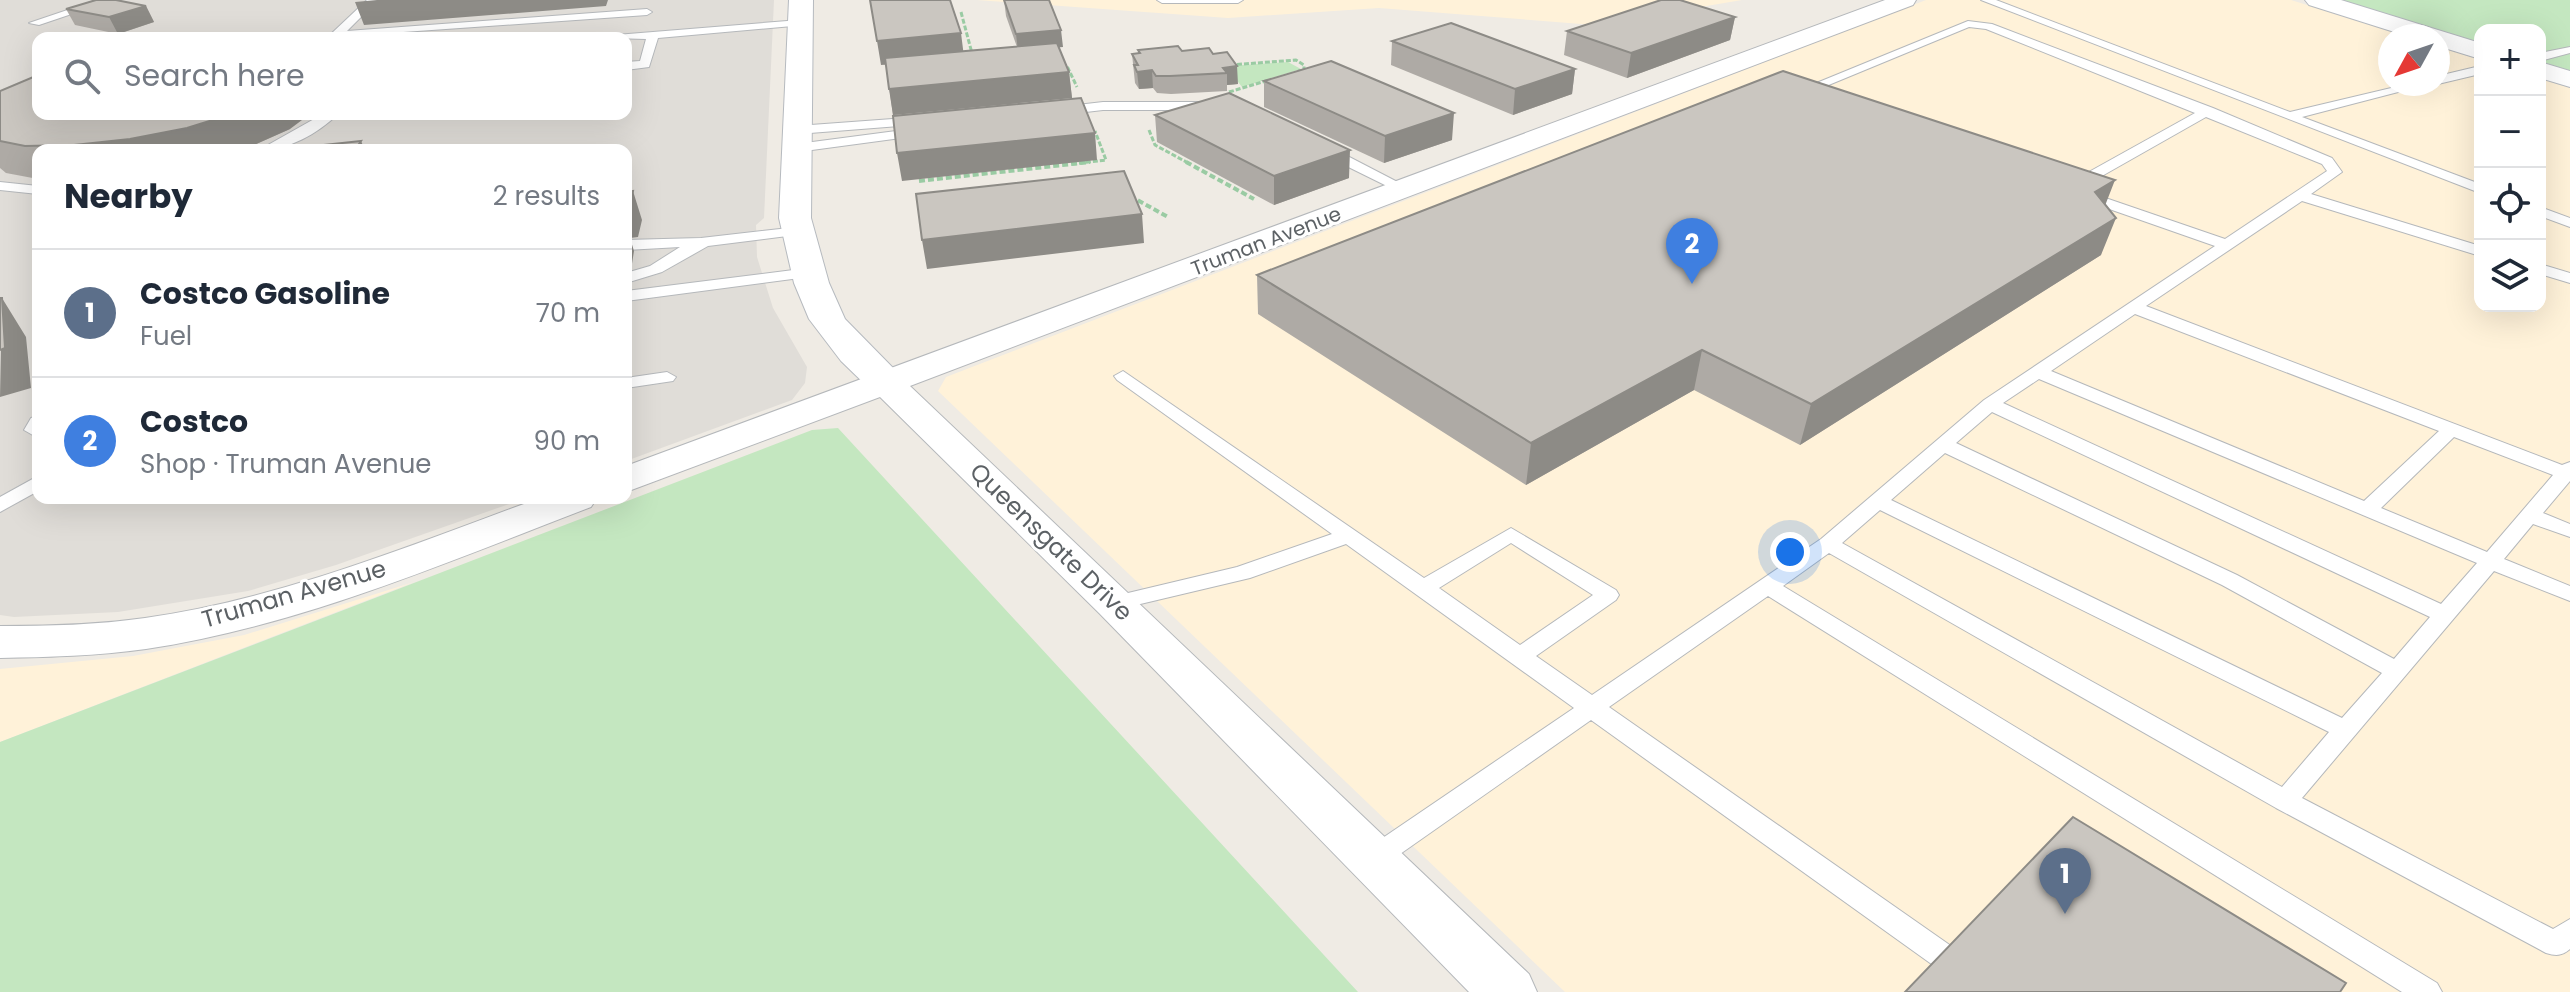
<!DOCTYPE html>
<html lang="en">
<head>
<meta charset="utf-8">
<style>
	body { margin:0; font-family:Poppins,sans-serif; background:#f6f6f7; color:#1f2937 }
	.controls { position:absolute; right:24px; top:24px; display:grid; overflow:hidden; border-radius:16px; box-shadow:0 8px 32px #0002 }
	.controls button { width:72px; height:72px; display:grid; place-items:center; padding:0; border:0; border-bottom:2px solid #e0e1e3; background:#fff; color:#1f2937; font:40px sans-serif }
	.compass { position:absolute; left:2378px; top:24px; width:72px; height:72px; border-radius:50%; background:#fff; box-shadow:0 8px 32px #0002; rotate:230deg }
	.you { position:absolute; left:1790px; top:552px; width:28px; height:28px; margin:-20px; border:6px solid #fff; border-radius:50%; background:#1a73e8; box-shadow:0 0 0 12px #1a73e833 }
	.badge { display:grid; place-items:center; width:52px; height:52px; border-radius:50%; background:#db2777; color:#fff; font-size:26px; font-weight:700 }
	.pin { position:absolute; translate:-50% -66px; filter:drop-shadow(0 2px 4px #0008) }
	.pin::after { content:''; position:absolute; top:42px; width:28px; height:24px; background:inherit; clip-path:polygon(0 0,100% 0,50% 100%) }
	.list { margin:0; padding:0; list-style:none }
	h2 { display:flex; justify-content:space-between; align-items:center; height:104px; margin:0; padding:0 32px; font-size:34px }
	h2 small { font-size:26px; font-weight:400; color:#747a83 }
	.list li { display:grid; grid-template-columns:52px 1fr auto; gap:24px; align-items:center; box-sizing:border-box; height:128px; padding:0 32px; border-top:2px solid #e0e1e3 }
	.list b { display:block; font-size:30px; white-space:nowrap }
	.list p { margin:0; font-size:26px; white-space:nowrap; color:#747a83 }
	.list em { font-size:26px; font-style:normal; color:#747a83 }
	.icon { flex:none; width:44px; height:44px; fill:none; stroke:currentColor; stroke-width:2; stroke-linecap:round; stroke-linejoin:round }
	.map { position:relative; flex:none; width:2570px; height:992px; overflow:hidden }
	.search { position:absolute; background:#fff; box-shadow:0 8px 32px #0002; left:32px; top:32px; width:600px; height:88px; display:flex; align-items:center; gap:20px; box-sizing:border-box; padding:0 28px; border-radius:16px; color:#747a83; font-size:30px }
	.panel { position:absolute; background:#fff; box-shadow:0 8px 32px #0002; left:32px; top:144px; width:600px; height:360px; border-radius:16px }
	.map>svg:first-child { display:block }
	.commercial { fill:#fff2d9 }
	.industrial { fill:#e0ddd8; fill-rule:evenodd }
	.green { fill:#c4e7c0 }
	.lines { fill:none; stroke-linecap:round; stroke-linejoin:round }
	.lane-casing { stroke:#b5b8bb; stroke-width:2 }
	.street-casing { stroke:#b5b8bb; stroke-width:2 }
	.secondary-casing { stroke:#b6babf; stroke-width:2 }
	.path-far1 { stroke:#9acba3; stroke-width:3; stroke-dasharray:5 2; stroke-linecap:butt }
	.path { stroke:#9acba3; stroke-width:4; stroke-dasharray:6 3; stroke-linecap:butt }
	.lane { fill:#fff; fill-rule:evenodd }
	.street { fill:#fff; fill-rule:evenodd }
	.secondary { fill:#fff; fill-rule:evenodd }
	.wall { fill:#aeaaa5 }
	.shaded-wall { fill:#8d8b86 }
	.building { fill:#cac6c0; stroke:#8d8b86; stroke-width:2 }
	.labels { text-anchor:middle; stroke-width:6; stroke-linejoin:round; paint-order:stroke }
	.far-street-label { font-size:20px; fill:#5c6165; stroke:#fff }
	.street-label { font-size:24px; fill:#5c6165; stroke:#fff }
</style>
</head>
<body>
<div class="map">
<svg width="2570" height="992" viewBox="0 0 2570 992">
	<rect width="100%" height="100%" fill="#efebe4"/>
	<path class="commercial" d="M977,0h765l-148,25 -215,-17 -151,10z
		M1926,0h365l115,36h-16v48h48v-38l42,13v247h60v-228l30,10v904h-1005l-627,-601 8,-14z
		M414,582l-414,160v-73l133,-13 111,-21z"/>
	<path class="industrial" d="M0,0h774l-10,218 -8,7 1,32 16,51 34,59 -2,16 -13,17 -166,61v-311h-588v348h488l-190,67 -88,26 -130,21 -104,5 -14,-2zM38,38h588v76h-588z"/>
	<path class="green" d="M2334,0h236v73l-30,-10v-33h-60v15z
		M1288,62l13,7 -59,18 -14,-18 -15,-2z
		M838,428l520,564h-1358v-250l812,-312z"/>
	<g class="lines">
		<g class="lane-casing">
			<path id="lane" d="M97,0h16l-74,25 -10,-2z
				M367,0h11l-31,31 300,-22 5,3 -5,3 -315,22v-4z
				M1157,0h86l-5,3h-76z
				M1981,0h15l294,112 118,-28h21l-127,33 178,67v9z
				M800,20l4,1v4l-146,13 -9,29 -23,3v-8l14,-1 6,-22 -36,-1 6,-3z
				M1968,21l24,3 221,84 119,50 10,14 -31,22 169,52v10l-178,-55 -156,105 416,159 8,-3v19l-27,32 27,11v13l-37,-13 -29,35 66,27v15l-76,-30 -192,227 251,131 17,-10v30c-8,7 -14,7 -24,4l-270,-145 -447,-255 -46,33 654,397 5,9h-40l-634,-396 -159,111 355,248 4,9 -4,9 -10,4 -10,-4 -353,-253 -208,146 -9,3 -9,-3 -4,-8 4,-8 209,-142 -228,-164 -96,34 -135,32 -8,-2 -3,-5 3,-5 130,-31 95,-33 -215,-154 -3,-4 9,-5 301,207 87,-50 105,62 3,5 -3,5 -80,56 56,39 229,-156 163,-139 231,-154 -140,-49v-6h10l140,48 102,-68 -5,-7 -116,-47 -127,72h-10v-6l126,-70 -209,-84 -17,-2 -167,69 -10,-3zM2135,314l304,117 -75,70 -313,-130zM2039,379l438,184 -36,41 -438,-201zM1992,412l438,205 -36,42 -157,-84 -281,-132zM2454,437l99,38 -66,77 -106,-44zM1945,453l277,132 160,88 -40,45 -451,-218zM1880,510l449,222 -47,55 -440,-244zM1511,543l82,52 -73,50 -81,-57z
				M2570,47v6l-30,8v-8z
				M2480,66v8l-42,10v-8z
				M1103,102h108l6,4 -6,4h-108l-43,5 -6,-4 6,-4z
				M323,114h15c-21,20 -49,36 -79,36z
				M920,117l6,4 -1,3 -128,10 -7,-4 7,-4z
				M896,131l7,4 -2,3 -104,14 -7,-4 7,-4z
				M1320,147h10l81,42 -2,3h-10l-79,-39z
				M0,182l38,4v8l-38,-4z
				M2540,207l30,11v9l-30,-11z
				M798,227l5,1v6l-95,12 -46,26 -36,11v-10l24,-7 30,-19 -54,3v-10l75,-2z
				M2540,264l30,9v10l-30,-9z
				M809,268l8,5 -2,3 -189,25v-10z
				M667,372l9,5 -3,4 -47,7v-10z
				M38,416v22l-14,-8 7,-12z
				M38,476v15l-38,21v-15z"/>
		</g>
		<g class="street-casing">
			<path id="street" d="M1885,0h31l-3,5 -1003,381 619,588 8,18h-68l-370,-379 -219,-216 -254,95v-26z
				M540,498h57l-6,9c-144,55 -291,119 -445,142 -49,7 -97,8 -146,9v-32c49,0 97,-1 145,-8 136,-19 267,-73 395,-120z"/>
		</g>
		<g class="secondary-casing">
			<path id="secondary" d="M789,0h24l-2,218 18,65 16,36 55,56 6,8 -6,8 -14,4 -14,-4 -31,-30 -32,-42 -15,-36 -15,-65z
				M2305,0h36l139,43v16l-42,-13v-10h-31l-98,-31z
				M2540,62l30,9v16l-30,-9z"/>
		</g>
		<path class="path-far1" d="M961,12l12,45
			M1230,65l66,-5 8,5v5l-6,1
			M1061,67l6,-1 10,21
			M1229,92l40,-12
			M1149,130l6,15 35,19
			M1072,164l34,-4 -11,-29"/>
		<path class="path" d="M1186,162l68,37
			M919,181l171,-19
			M1130,196l38,21"/>
		<use href="#lane" class="lane"/>
		<use href="#street" class="street"/>
		<use href="#secondary" class="secondary"/>
	</g>
	<path class="wall" d="M1004,0l59,47h-4l10,25 3,26 -179,17 -7,-50h-5l82,-13 54,-5 -11,-31z
		M146,6l8,16 -36,12 -43,-9 -9,-16z
		M1735,17l-5,23 -103,38 -63,-23 3,-24z
		M1392,41l183,28 -3,25 -59,21 -122,-50z
		M1209,48l29,36 -11,1v6l-56,3 -14,-1 -4,-5 -14,1 -4,-6 -3,-29 6,-1v-3l44,1z
		M1264,81l188,59 -68,23 -120,-56z
		M0,91l290,38 -38,17 -12,4h-202v29l-32,-6 -6,-5z
		M1155,115l194,63 -75,27 -117,-63z
		M2105,205l-4,50 -301,190 -106,-55 -168,95 -268,-171 -1,-39z"/>
	<path class="shaded-wall" d="M377,0h231l-2,6 -242,19 -9,-23z
		M146,6l8,16 -36,12 -9,-17z
		M1735,17l-5,23 -103,38 4,-25z
		M1061,30l2,17 -45,4 -2,-17z
		M961,33l3,24 -83,8 -4,-24z
		M1237,66l1,18 -11,1v-12l-4,-5z
		M1575,69l-3,25 -59,21 2,-26z
		M1152,70l1,18 -14,1 -2,-17z
		M1069,72l3,26 -179,17 -4,-26z
		M1454,113l-2,27 -68,23 1,-27z
		M232,114h78l-20,15 -38,17 -12,4h-164l-2,-5z
		M1095,133l2,27 -195,21 -5,-28z
		M361,141l4,9h-10z
		M1350,150l-1,28 -75,27v-29z
		M2115,180l-14,36 -6,-24z
		M633,191l9,29 -4,17 -8,1 4,13 -3,19h-5v-62z
		M1142,214l2,29 -217,26 -5,-29z
		M2116,218l-15,37 -301,190 11,-41z
		M2,298l24,39 5,51 -31,9z
		M1702,350l-8,40 -168,95 5,-42z"/>
	<path class="building" d="M96,0h20l30,6 -37,11 -43,-8z
		M870,0h80l11,33 -84,8z
		M1004,0h45l12,30 -45,4z
		M1661,0h19l55,17 -104,36 -64,-22z
		M1451,23l124,46 -60,20 -123,-48z
		M1057,43l12,29 -180,17 -4,-31z
		M1178,46l4,5 27,-3 4,6 14,-2 10,14 -14,2 4,5 -57,3h-14l-4,-6 -15,2 -3,-7h4l-6,-11 8,-1 -2,-3z
		M1331,61l123,52 -69,23 -121,-55z
		M1783,71l332,109 -20,12 21,26 -305,186 -109,-54 -171,93 -274,-168z
		M38,75v39h194l-45,14 -57,11 -56,6 -49,1 -25,-5v-50z
		M1229,93l121,57 -76,26 -119,-61z
		M1081,98l14,35 -198,20 -4,-37z
		M361,141l-6,9h-35l4,-5z
		M1124,171l18,43 -220,26 -6,-46z
		M633,191l-4,17h-3v-16z
		M0,298h2l3,50 -5,2z
		M2073,817l273,166 -6,9h-435z"/>
	<g class="labels">
		<g class="far-street-label">
			<text transform="translate(1266 241) rotate(-21)" y="7">Truman Avenue</text>
		</g>
		<g class="street-label">
			<text transform="translate(1051 542) rotate(44)" y="8">Queensgate Drive</text>
			<text transform="translate(294 594) rotate(-16)" y="8">Truman Avenue</text>
		</g>
	</g>
</svg>
<div class="controls">
<button>+</button>
<button>−</button>
<button><svg class="icon" aria-label="locate" viewBox="0 0 24 24"><circle cx="12" cy="12" r="6"/><path d="M12 2v4M12 18v4M2 12h4M18 12h4"/></svg></button>
<button><svg class="icon" aria-label="layers" viewBox="0 0 24 24"><path d="M12 4l9 5-9 5-9-5zM3 14l9 5 9-5"/></svg></button>
</div>
<svg class="compass" viewBox="-18 -18 36 36"><path d="M0-13l5 13h-10z" fill="#e53935"/><path d="M0 13l5-13h-10z" fill="#747a83"/></svg>
<div class="you"></div>
<div class="pin badge" style="left:2065px;top:914px;background:#5c6f8a">1</div>
<div class="pin badge" style="left:1692px;top:284px;background:#3f7fe0">2</div>
<div class="search"><svg class="icon" aria-label="search" viewBox="0 0 24 24"><circle cx="10" cy="10" r="6"/><path d="M15 15l6 6"/></svg>Search here</div>
<section class="panel">
<h2>Nearby<small>2 results</small></h2>
<ul class="list">
<li><span class="badge" style="background:#5c6f8a">1</span><div><b>Costco Gasoline</b><p>Fuel</p></div><em>70 m</em></li>
<li><span class="badge" style="background:#3f7fe0">2</span><div><b>Costco</b><p>Shop · Truman Avenue</p></div><em>90 m</em></li>
</ul>
</section>
</div>
</body>
</html>
